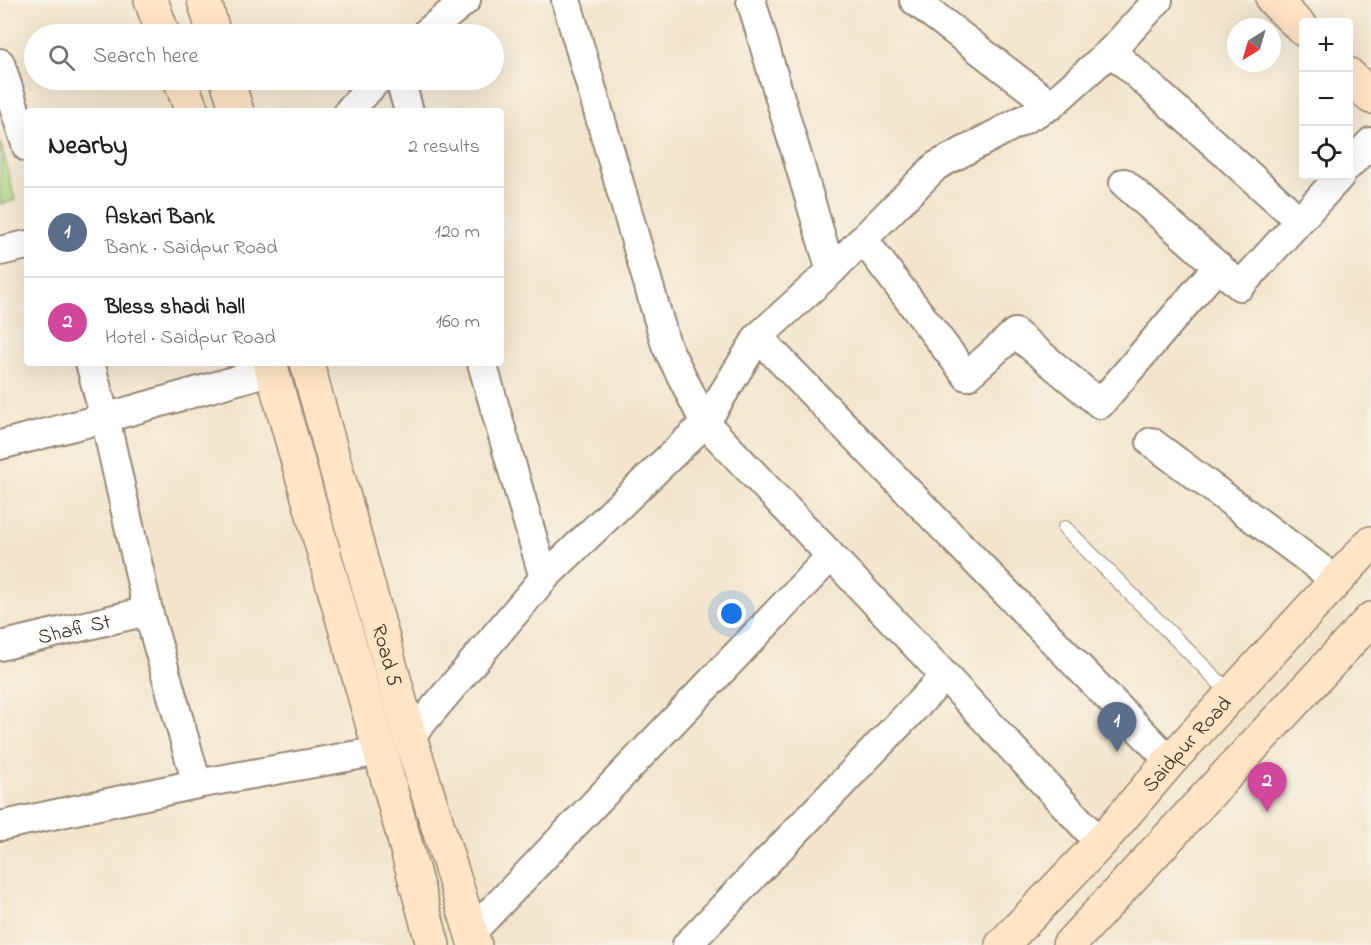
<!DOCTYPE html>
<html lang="en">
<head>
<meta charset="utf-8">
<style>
	body { margin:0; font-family:"Indie Flower",sans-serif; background:#f2f2f2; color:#202124 }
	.controls { position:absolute; right:18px; top:18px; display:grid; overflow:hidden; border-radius:6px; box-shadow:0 6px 24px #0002 }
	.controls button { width:54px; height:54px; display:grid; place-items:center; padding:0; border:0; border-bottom:2px solid #e0e0e0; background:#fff; color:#202124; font:30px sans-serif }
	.compass { position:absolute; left:1227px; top:18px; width:54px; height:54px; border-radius:50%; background:#fff; box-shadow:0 6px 24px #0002; rotate:217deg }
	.you { position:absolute; left:732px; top:614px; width:21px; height:21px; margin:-15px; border:4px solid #fff; border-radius:50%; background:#1a73e8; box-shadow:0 0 0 9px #1a73e833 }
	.badge { display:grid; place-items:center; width:39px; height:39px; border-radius:50%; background:#c8321e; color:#fff; font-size:20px; font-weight:700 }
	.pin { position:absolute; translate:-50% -50px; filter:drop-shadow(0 2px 3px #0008) }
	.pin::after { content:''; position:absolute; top:32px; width:21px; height:18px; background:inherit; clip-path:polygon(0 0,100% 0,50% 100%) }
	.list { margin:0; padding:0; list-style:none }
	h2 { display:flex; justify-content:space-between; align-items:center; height:78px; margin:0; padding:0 24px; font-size:26px }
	h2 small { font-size:20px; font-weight:400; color:#757577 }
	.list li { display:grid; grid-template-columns:39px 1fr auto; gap:18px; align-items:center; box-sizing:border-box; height:90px; padding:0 24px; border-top:2px solid #e0e0e0 }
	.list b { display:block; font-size:22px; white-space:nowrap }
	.list p { margin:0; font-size:20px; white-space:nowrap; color:#757577 }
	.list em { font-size:20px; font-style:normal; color:#757577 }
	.icon { flex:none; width:33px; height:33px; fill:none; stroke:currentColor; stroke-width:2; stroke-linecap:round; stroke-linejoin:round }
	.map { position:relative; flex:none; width:1371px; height:945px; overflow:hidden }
	.search { position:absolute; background:#fff; box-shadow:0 6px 24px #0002; left:24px; top:24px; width:480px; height:66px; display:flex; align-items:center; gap:15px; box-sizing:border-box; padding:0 21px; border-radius:33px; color:#757577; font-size:22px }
	.panel { position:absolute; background:#fff; box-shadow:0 6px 24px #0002; left:24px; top:108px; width:480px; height:258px; border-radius:6px }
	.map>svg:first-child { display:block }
	.green { fill:#abd682; stroke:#738050; stroke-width:1.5 }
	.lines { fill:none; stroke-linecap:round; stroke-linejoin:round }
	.service-casing { stroke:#978875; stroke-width:16 }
	.minor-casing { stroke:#978875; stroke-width:32 }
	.secondary-casing { stroke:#978875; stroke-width:36 }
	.service { stroke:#fff; stroke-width:14 }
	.minor { stroke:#fff; stroke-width:28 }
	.secondary { stroke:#ffe4c6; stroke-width:33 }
	.labels { text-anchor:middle; stroke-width:4.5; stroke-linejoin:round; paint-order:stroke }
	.street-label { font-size:21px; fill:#3b2a1e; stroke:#f7f3e8 }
</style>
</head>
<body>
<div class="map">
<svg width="1371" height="945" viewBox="0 0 1371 945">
	<rect width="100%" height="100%" fill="#f7f3e8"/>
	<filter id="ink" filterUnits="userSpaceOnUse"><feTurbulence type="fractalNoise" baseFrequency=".0167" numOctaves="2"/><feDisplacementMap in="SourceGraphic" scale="12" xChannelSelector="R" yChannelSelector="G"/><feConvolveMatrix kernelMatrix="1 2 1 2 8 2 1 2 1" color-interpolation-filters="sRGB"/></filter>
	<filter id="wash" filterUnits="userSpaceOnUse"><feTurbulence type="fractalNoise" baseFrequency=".008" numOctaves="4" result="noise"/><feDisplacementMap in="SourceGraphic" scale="24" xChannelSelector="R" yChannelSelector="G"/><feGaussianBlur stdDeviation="1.35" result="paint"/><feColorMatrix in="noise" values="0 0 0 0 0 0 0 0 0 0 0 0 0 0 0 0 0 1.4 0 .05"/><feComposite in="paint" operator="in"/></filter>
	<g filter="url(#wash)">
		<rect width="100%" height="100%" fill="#f3e5cc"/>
		<path class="green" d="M0,141l15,59 -15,4z"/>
	</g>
	<g filter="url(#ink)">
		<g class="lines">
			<g class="service-casing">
				<path id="service" d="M1065,528l166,166"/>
			</g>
			<g class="minor-casing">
				<g id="minor">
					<path d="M566,0l100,345 39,78 240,253 155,167"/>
					<path d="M751,0l80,271"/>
					<path d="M914,0l137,105"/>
					<path d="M425,34l41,-34"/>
					<path d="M1111,51l188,169"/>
					<path d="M0,63l27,84"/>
					<path d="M400,80l9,31"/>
					<path d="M349,111l28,-31"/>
					<path d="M1348,166l23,-24"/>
					<path d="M1124,183l116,103 100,-110"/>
					<path d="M863,239l104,137 48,-43 85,71 118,-138"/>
					<path d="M0,251l27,-6"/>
					<path d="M758,337l412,424"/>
					<path d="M90,363l15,55 43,193 49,173"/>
					<path d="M482,363l62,215"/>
					<path d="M1151,442l185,138"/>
					<path d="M0,445l105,-27 167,-48"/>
					<path id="s1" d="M0,646l148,-35"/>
					<path d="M410,737l134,-159 161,-155 53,-86 73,-66 105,-105 115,-61 60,-54 47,-51"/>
					<path d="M0,826l197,-42 183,-33"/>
					<path d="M471,933l359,-376"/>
					<path d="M687,945l258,-269"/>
				</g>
			</g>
			<g class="secondary-casing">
				<g id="secondary">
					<path d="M151,0l12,34"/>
					<path d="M204,0l10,34"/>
					<path d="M1273,0l31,30"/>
					<path d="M1348,74l23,23"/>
					<path d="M180,80l12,31"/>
					<path d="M227,80l10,31"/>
					<path d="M270,363l110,388 53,194"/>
					<path id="s2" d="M307,363l103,374 65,208"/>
					<path id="s3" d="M1002,945l98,-102 70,-82 201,-218"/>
					<path d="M1069,945l302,-326"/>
				</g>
			</g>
			<use href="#service" class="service"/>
			<use href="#minor" class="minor"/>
			<use href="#secondary" class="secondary"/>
		</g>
	</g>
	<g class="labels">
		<g class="street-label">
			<text dy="7" stroke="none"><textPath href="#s1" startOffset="76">Shafi St</textPath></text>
			<text dy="7" stroke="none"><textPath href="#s2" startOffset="303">Road 5</textPath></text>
			<text dy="7" stroke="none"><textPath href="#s3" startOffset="273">Saidpur Road</textPath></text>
		</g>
	</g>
</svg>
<div class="controls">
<button>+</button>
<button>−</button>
<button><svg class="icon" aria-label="locate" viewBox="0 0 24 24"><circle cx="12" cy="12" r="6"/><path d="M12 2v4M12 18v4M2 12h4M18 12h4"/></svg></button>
</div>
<svg class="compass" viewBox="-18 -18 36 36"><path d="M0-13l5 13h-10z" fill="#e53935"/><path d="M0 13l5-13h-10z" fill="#757577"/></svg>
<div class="you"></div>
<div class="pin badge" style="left:1117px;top:752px;background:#5c6f8a">1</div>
<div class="pin badge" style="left:1267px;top:812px;background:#d1479c">2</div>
<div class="search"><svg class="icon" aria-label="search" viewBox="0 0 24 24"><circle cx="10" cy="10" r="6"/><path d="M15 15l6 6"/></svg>Search here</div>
<section class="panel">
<h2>Nearby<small>2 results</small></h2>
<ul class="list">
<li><span class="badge" style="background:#5c6f8a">1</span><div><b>Askari Bank</b><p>Bank · Saidpur Road</p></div><em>120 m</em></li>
<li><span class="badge" style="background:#d1479c">2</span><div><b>Bless shadi hall</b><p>Hotel · Saidpur Road</p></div><em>160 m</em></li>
</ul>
</section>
</div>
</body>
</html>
